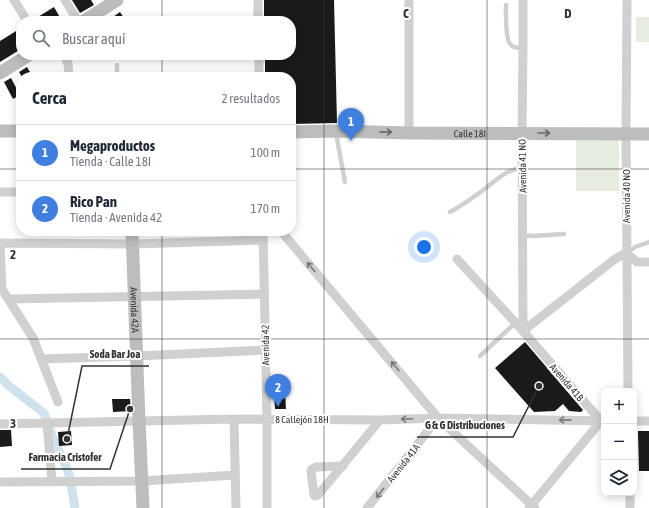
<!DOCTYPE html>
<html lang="es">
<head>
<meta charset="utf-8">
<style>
	body { margin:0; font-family:"Asap Condensed",sans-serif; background:#f2f2f3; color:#1f2937 }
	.controls { position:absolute; right:12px; bottom:12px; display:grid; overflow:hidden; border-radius:8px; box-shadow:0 2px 10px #0003 }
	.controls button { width:36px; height:36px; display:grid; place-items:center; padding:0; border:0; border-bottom:1px solid #e0e1e3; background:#fff; color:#1f2937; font:20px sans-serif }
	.you { position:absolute; left:424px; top:247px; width:14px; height:14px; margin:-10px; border:3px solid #fff; border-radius:50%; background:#1a73e8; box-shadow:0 0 0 6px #1a73e833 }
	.badge { display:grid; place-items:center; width:26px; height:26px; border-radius:50%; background:#ea580c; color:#fff; font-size:13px; font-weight:700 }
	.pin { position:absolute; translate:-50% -33px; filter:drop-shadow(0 1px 2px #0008) }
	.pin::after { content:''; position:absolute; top:21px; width:14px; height:12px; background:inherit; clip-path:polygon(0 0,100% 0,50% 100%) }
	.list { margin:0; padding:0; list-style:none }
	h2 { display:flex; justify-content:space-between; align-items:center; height:52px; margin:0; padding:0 16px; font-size:17px }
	h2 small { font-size:13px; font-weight:400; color:#747a83 }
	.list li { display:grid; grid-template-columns:26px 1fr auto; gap:12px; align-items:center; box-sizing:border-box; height:56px; padding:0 16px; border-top:1px solid #e0e1e3 }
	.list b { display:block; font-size:15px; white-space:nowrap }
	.list p { margin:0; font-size:13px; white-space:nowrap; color:#747a83 }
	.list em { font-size:13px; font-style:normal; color:#747a83 }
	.icon { flex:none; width:22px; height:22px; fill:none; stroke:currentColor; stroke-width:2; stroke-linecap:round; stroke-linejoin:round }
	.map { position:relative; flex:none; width:649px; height:508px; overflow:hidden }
	.search { position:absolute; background:#fff; box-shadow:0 2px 10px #0003; left:16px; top:16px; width:280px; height:44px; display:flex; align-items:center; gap:10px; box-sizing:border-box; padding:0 14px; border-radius:16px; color:#747a83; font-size:15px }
	.panel { position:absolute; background:#fff; box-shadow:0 2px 10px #0003; left:16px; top:72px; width:280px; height:164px; border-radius:16px }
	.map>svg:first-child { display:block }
	.green { fill:#e6ecdf }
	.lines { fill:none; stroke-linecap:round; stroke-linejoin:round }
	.canal { stroke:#cfe2ee; stroke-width:9 }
	.building { fill:#1a1a1a }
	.lane { stroke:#d0d0d0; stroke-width:4.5 }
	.street { stroke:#d0d0d0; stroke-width:9 }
	.secondary { stroke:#bdbdbd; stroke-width:13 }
	.oneway { stroke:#6a6a6a }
	.oneway2 { stroke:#7a7a7a }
	.grid { fill:none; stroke:#333; stroke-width:1; stroke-opacity:0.55 }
	.labels { text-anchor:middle; stroke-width:4; stroke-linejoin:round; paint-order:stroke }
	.street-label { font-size:10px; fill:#333; stroke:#fff }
	.grid-label { font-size:13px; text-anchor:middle; font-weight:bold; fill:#333; stroke:#fff; stroke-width:4; stroke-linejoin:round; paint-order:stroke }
	.leader { fill:none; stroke:#333; stroke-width:1.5 }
	.callout-dot { fill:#333; stroke:#fff; stroke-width:1.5 }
	.callout-label { font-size:11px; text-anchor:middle; font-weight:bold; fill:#333; stroke:#fff; stroke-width:4; stroke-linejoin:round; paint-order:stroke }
</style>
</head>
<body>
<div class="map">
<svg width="649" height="508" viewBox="0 0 649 508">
	<rect width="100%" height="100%" fill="#fff"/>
	<path class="green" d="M636,17h13v25h-13z
		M619,139v52h-43v-51z"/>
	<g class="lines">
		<path class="canal" d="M0,377l9,9 35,27 10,28 12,25 4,12 5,30"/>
	</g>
	<path class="building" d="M72,0h19l3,5 -14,8z
		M264,0h70l3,123 -46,1v-47h-26v-22h26v-34h-27z
		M54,7l8,14h-29v-1z
		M120,12l6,9h-19z
		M21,28v21l-21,13v-21z
		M27,67l6,10h-11l-3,-5z
		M11,78l9,17 -7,4 -9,-17z
		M525,342l58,68 -2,2 -12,-1 -6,-7 -8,7 -21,1 -39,-44z
		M281,388v4h4l1,17h-11l-1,-20z
		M112,399h18l1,12 -18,1z
		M0,430h11l1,16 -12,1z
		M71,431l1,14 -13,1 -1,-14z
		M638,431h11v40h-10z"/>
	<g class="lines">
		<path class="lane" d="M506,5c0,8 -1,36 5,40 3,3 8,3 12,2
			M117,77v-12
			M336,133l9,49
			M450,212c11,-6 21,-13 32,-21 12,-9 24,-22 40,-23
			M523,235l10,1 31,-2
			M628,252l7,-5 14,-5
			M480,356l35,-33"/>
		<path class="street" d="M14,0l13,21
			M65,0l13,21
			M258,0v21
			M627,0l-1,133 2,258
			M64,55l4,9 1,13
			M259,55v22
			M409,133v-133
			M0,192h21
			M263,231l4,188v89
			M281,231l157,187 97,90
			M0,243l133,1 130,-4
			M0,244l2,45 -2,1
			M457,259l66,72 78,90 -72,87
			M0,286l33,52 25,64
			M9,299l255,-5
			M523,331l-1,-198 1,-86v-47
			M523,331l92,-72 11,-6 11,9h12
			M41,359l96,-3 129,-6
			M234,419l2,89
			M634,421h15
			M47,423l5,58
			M0,424l234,-5 146,1 58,-2 166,3
			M343,466l-27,1 -4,2 -1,2 3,24 1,1 3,-1 62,-75
			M0,482l142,-1 93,-6
			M630,493v15
			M367,508l71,-90"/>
		<g class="secondary">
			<path d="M84,21l33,-21"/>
			<path d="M0,73l29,-18"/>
			<path d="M0,131h21"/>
			<path id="s1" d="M291,132l45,-1 73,2 240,1"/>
			<path id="s2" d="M132,231l7,190 4,87"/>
		</g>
	</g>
	<defs><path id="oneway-shaft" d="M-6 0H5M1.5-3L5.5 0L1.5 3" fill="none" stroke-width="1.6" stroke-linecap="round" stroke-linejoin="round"/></defs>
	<g class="oneway">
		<use href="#oneway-shaft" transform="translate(386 132) rotate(1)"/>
		<use href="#oneway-shaft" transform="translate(544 133)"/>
	</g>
	<g class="oneway2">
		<use href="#oneway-shaft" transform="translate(311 267) rotate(-130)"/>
		<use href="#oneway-shaft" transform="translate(395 366) rotate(-130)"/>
		<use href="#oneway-shaft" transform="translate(407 419) rotate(178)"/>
		<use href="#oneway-shaft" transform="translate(565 420) rotate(-179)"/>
		<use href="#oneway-shaft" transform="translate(380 493) rotate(128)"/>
	</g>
	<path class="grid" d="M162,0v21M324,0v508M487,0v508M162,55v22M0,169h21M291,169h358M162,231v277M0,339h649"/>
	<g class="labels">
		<g class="street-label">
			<text dy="4" stroke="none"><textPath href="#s1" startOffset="179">Calle 18I</textPath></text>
			<text transform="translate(522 166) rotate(-91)" y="4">Avenida 41 NO</text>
			<text transform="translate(626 196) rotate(-90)" y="4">Avenida 40 NO</text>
			<text dy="4" stroke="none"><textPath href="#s2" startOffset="79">Avenida 42A</textPath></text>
			<text transform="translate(265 345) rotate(-91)" y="4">Avenida 42</text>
			<text transform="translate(567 382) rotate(49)" y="4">Avenida 41B</text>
			<text x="302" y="423">8 Callejón 18H</text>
			<text transform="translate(403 463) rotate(-52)" y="4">Avenida 41A</text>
		</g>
	</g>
	<g class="grid-label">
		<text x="406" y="18">C</text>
		<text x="568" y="18">D</text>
		<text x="13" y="259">2</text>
		<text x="13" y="428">3</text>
	</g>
	<path class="leader" d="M67 439L82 366H149M539 386L513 437H417M130 409L110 469H21"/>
	<g class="callout-dot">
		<circle cx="67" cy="439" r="4"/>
		<circle cx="539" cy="386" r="4"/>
		<circle cx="130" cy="409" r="4"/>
	</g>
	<g class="callout-label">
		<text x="115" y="358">Soda Bar Joa</text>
		<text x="465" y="429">G &amp; G Distribuciones</text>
		<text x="65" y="461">Farmacia Cristofer</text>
	</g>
</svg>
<div class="controls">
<button>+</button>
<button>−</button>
<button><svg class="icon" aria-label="layers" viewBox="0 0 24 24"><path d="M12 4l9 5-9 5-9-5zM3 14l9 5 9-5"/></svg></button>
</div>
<div class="you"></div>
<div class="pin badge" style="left:351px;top:141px;background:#3f7fe0">1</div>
<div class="pin badge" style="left:278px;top:407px;background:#3f7fe0">2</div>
<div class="search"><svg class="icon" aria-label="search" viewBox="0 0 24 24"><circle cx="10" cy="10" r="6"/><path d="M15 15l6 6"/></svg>Buscar aquí</div>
<section class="panel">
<h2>Cerca<small>2 resultados</small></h2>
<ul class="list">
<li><span class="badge" style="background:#3f7fe0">1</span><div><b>Megaproductos</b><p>Tienda · Calle 18I</p></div><em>100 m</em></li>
<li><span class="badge" style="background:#3f7fe0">2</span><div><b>Rico Pan</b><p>Tienda · Avenida 42</p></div><em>170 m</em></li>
</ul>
</section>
</div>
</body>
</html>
